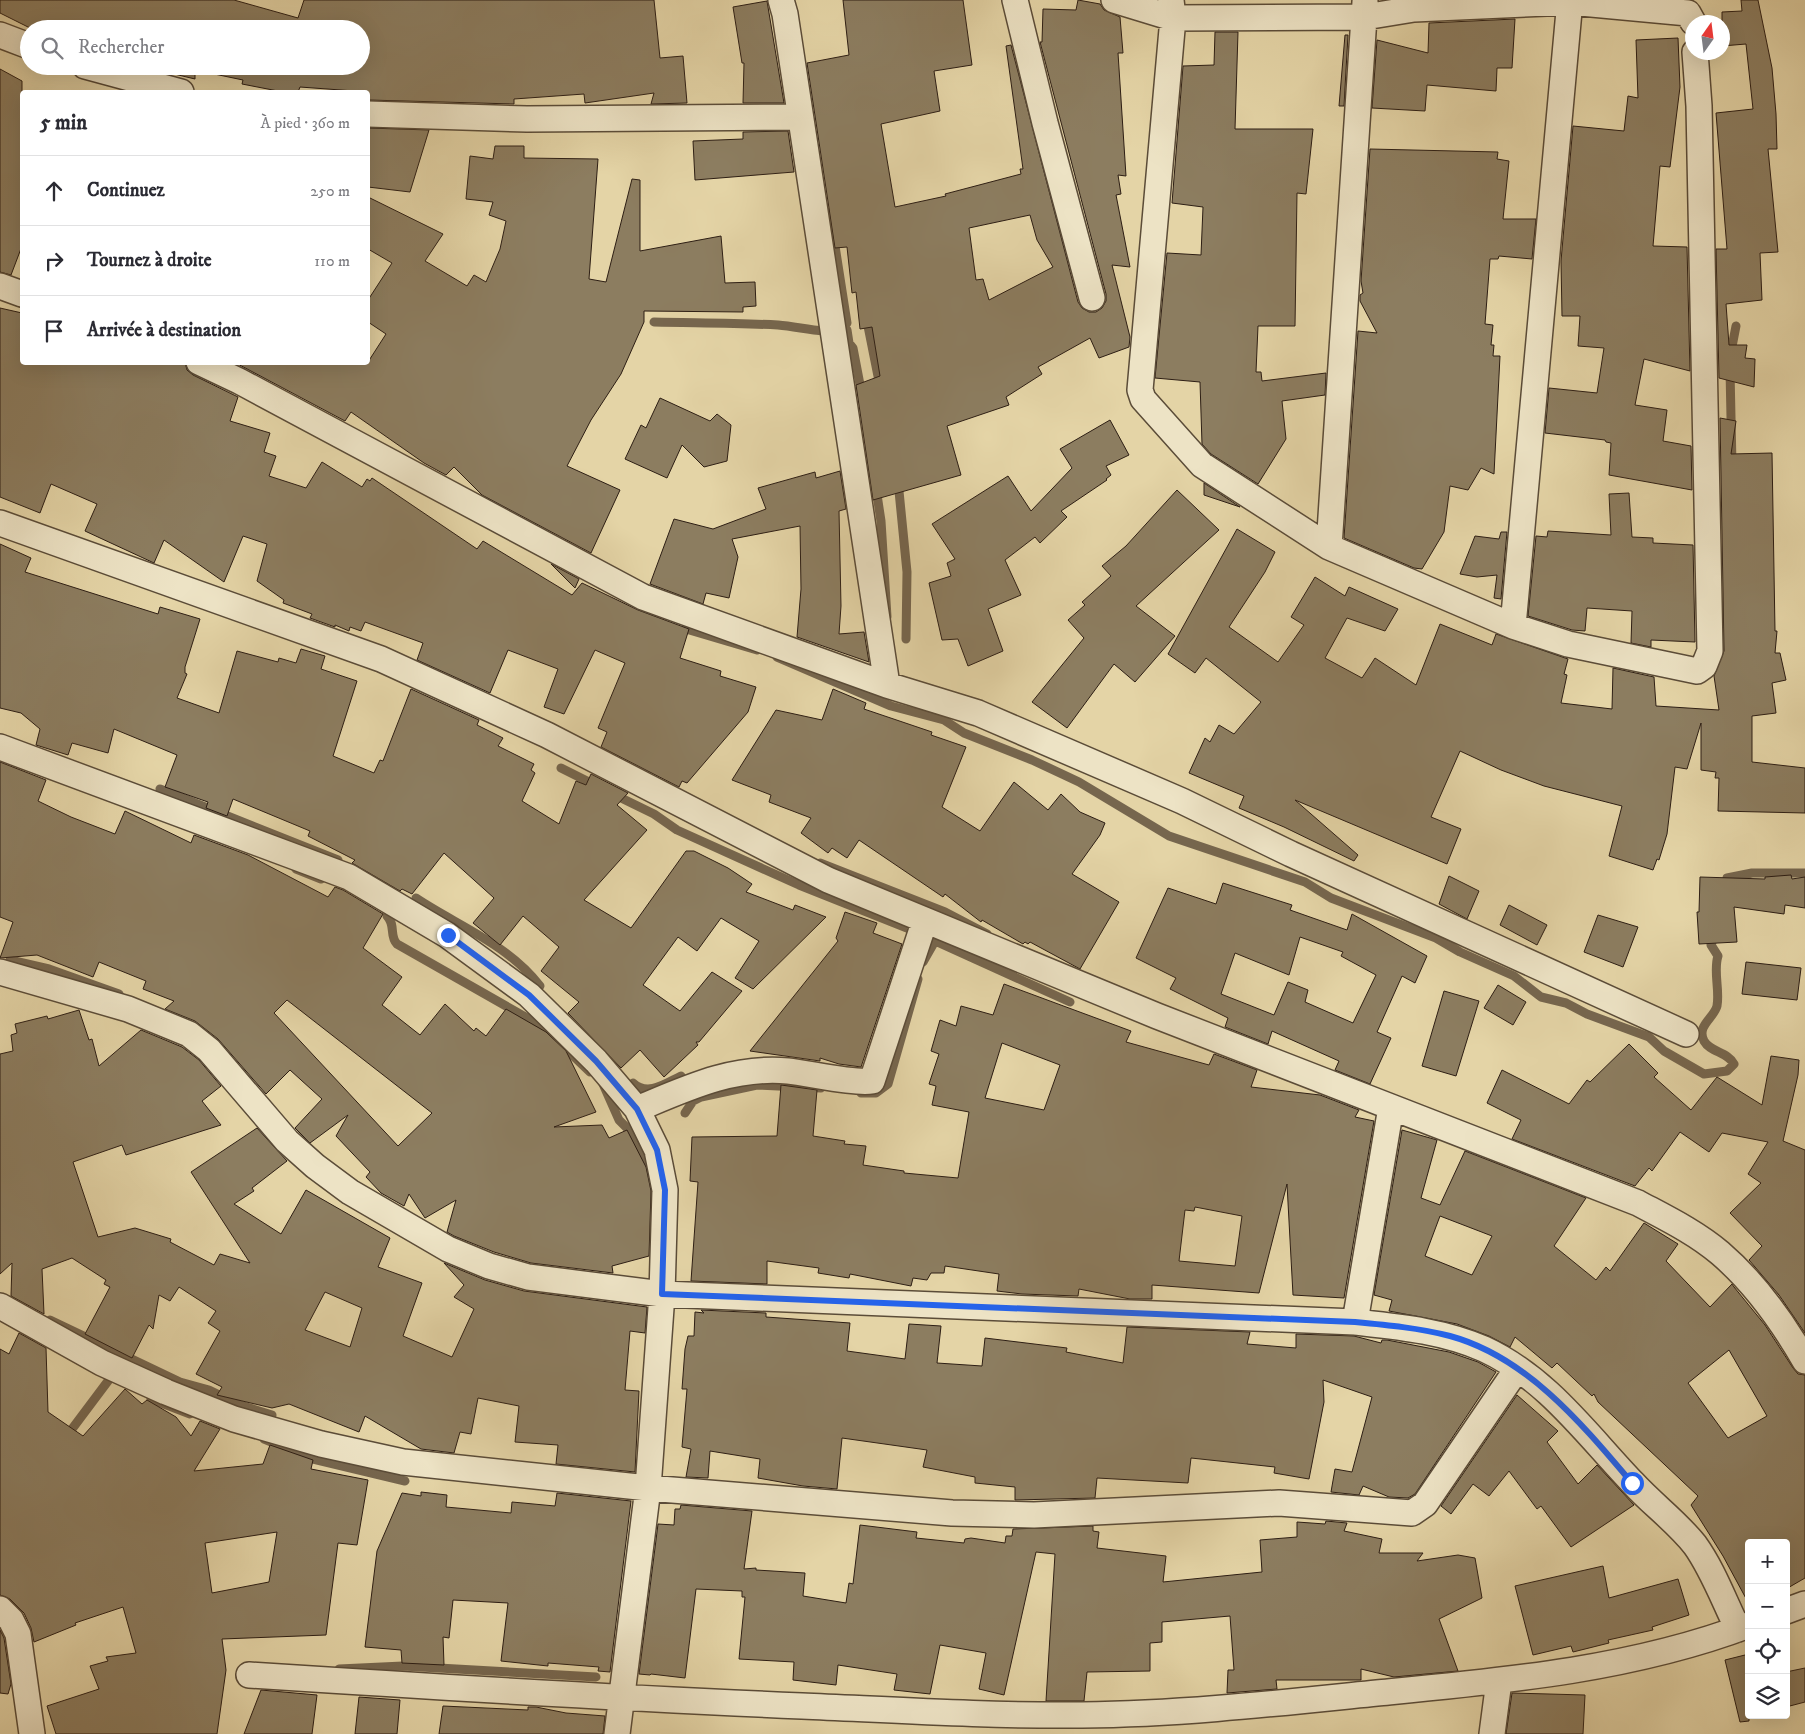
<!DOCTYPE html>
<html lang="fr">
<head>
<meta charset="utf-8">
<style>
	body { margin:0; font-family:"IM FELL DW Pica",serif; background:#f2f2f3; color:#2b2b33 }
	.controls { position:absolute; right:15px; bottom:15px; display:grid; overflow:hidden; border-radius:5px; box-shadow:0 5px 20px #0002 }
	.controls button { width:45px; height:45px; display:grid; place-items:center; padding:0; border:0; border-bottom:1px solid #e1e1e2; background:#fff; color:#2b2b33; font:25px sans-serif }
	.compass { position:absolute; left:1685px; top:15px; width:45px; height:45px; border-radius:50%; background:#fff; box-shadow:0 5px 20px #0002; rotate:14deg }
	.stop { position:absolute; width:15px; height:15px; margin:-11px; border:4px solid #2563eb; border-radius:50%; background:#fff }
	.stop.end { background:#2563eb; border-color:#fff; box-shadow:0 1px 5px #0008 }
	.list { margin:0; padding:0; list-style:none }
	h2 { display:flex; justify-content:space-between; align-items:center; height:65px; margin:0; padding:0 20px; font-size:21px }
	h2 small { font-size:16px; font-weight:400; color:#7c7c81 }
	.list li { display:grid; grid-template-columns:32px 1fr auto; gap:15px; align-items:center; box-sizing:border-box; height:70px; padding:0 20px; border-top:1px solid #e1e1e2 }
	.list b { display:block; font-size:19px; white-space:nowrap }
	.list em { font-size:16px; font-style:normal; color:#7c7c81 }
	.icon { flex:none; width:28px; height:28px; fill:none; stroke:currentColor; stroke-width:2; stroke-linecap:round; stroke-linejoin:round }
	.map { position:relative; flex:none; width:1805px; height:1734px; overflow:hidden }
	.search { position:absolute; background:#fff; box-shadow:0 5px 20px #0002; left:20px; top:20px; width:350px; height:55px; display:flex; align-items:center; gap:12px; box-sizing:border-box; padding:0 18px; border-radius:28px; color:#7c7c81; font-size:19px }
	.panel { position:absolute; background:#fff; box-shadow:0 5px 20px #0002; left:20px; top:90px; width:350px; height:275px; border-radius:5px }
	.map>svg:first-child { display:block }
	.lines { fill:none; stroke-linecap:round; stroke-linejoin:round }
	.stream { stroke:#76664e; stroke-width:9 }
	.building { fill:#8c7d60; stroke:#2d1e14; fill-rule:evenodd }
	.street-casing { stroke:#5b4c38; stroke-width:28 }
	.street { stroke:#ede3c5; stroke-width:25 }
	.route { stroke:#2563eb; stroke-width:6 }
</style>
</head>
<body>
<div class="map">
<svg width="1805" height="1734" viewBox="0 0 1805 1734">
	<rect width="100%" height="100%" fill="#e4d4a6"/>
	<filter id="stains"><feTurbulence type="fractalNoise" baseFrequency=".004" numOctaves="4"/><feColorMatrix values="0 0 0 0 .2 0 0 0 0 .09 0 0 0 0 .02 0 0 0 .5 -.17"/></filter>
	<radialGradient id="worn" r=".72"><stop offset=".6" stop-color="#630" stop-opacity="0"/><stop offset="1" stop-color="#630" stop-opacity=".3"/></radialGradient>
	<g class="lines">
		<path class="stream" d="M827,212l8,34 12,77
			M866,316l14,70
			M654,322c42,1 83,1 124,3 24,2 45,9 69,5l2,13 4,5 9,47
			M1730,357l6,-31
			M1730,370l2,95
			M898,481l9,91 -1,67
			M876,488l5,33 6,96
			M686,629l71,21
			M777,657l114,49 53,14 20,13 68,27 47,22 90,54 136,46 26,16 105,40 24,14 54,24 27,21 25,6 21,11 62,23 15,14 40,23 23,-3 7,-7c-6,-12 -24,-12 -30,-23 -8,-15 10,-23 13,-35 3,-16 -4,-35 1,-50l-7,-11 4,-12
			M561,768l36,18
			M160,789l178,71
			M613,794l41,20 23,16 122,55 113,45v8
			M820,863l125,49 42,22
			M296,869l25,10
			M1726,889l1,-11 25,-5h53
			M416,898c40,27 92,46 124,88
			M387,916c9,9 2,20 10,28l146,83 47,45
			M10,960l39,9 70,25
			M923,962l12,-21 135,61
			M633,1083c15,14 33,0 48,-7
			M603,1084l16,36 10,10 21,41
			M861,1093h15l12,-9 30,-105
			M685,1113l8,-12 8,-4 56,-12 64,3
			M50,1320l130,62 29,8 31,15 32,10 -3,7
			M151,1399l39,15
			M66,1437l45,-60
			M264,1439l49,20 92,22
			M339,1669l64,-3 193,11"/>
	</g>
	<path class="building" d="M0,0h234l64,18 6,-18h350l6,58 23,-2 4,47 -36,1 3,-11 -69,10 -1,-9 -70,5v5l-146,-4v-8l-68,-5 -2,5h-15l-41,-8 1,-4 -48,-10v9l-54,-13h220v-37h-329l-32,-16z
		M843,0h120l9,65 -38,6 6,40 -59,13 14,83 51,-11 -1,-2 76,-20 -1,-5h3l-17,-123 5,-1 67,257 4,6 7,4h7l6,-4 4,-7v-7l-66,-252h2l1,-33 33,1 2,-10 22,4 4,6 16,7 3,36h-5l8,123 -8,-1 3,19 -5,1 14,72 -18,-2 18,72 -1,10 -30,11 -9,-20 -52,29 4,7 -36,23 3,8 -62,21 14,49 -88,25 -17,-115 24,-9 -8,-49 -12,2 -4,-37 -4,1 -5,-46 -12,1 -28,-185 42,-8zM1030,215l7,25 16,27 -64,33 -6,-21 -7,1 -7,-52z
		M1741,0h17l14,68 4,46 1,35h-9l10,103 -18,1 2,47 -36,4 3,41h18l-2,13 10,1 -1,28 -35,-9 -3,-129h11l-11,-136 37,-4 -7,-65 -24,2v-34l20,-1z
		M767,1l17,102h-41l1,-40h-2l-9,-56z
		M1515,19l-3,49h-15l-1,23 -69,-6 -2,26 -53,-3 5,-68 51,13 1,-30z
		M1215,32h23l-3,97h78l-7,65 -9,-1 -2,133h-37l-2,46h5l1,9 64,-8 -1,22 -43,6 4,38 -28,45 -47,-30 -9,-10 -2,-62 -45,-4 12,-125 34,2 2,-48 -31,-4 11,-137 31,-1z
		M1345,35h3l-4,71h-5z
		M1678,38l2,49 -10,80 -10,-1 -7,80 34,1 3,124 -46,-12 -9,46 32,5 -4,31 28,5 1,44 -83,-15 2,-32 -5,-1 -1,-2 -60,-7 4,-45 48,5 7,-45 -26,-2 2,-30h-18l-1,-55 12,-135 51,5 4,-35 10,2 -2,-58z
		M0,69l22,12v165l-11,29 -11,-3z
		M368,128l61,2 -19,62 -42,-5z
		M788,131l6,41 -99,8 -2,-39 50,-2v-7z
		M495,146h29v12l74,1 -9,120 17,3 26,-103 8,1v71l81,-15 4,47 30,-1 1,24 -13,1v5l-99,-1v11l-23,52 -30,46 -24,46 53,24 -29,63 -109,-58 -28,-28 -8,8 -22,-12 -73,-51 -6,9 -111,-59h134l18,-28 -18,-12v-22l24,-37 -24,-14v-52l75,37 -18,27 42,25 7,-11 12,7 14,-33 6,-28 -17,-6 4,-13 -27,-3 4,-43 23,3z
		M1370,149l128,3 -1,7 12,2 -6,58h33l-4,40 -33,-3 -1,3h-8l-5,65 8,1 -2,20h3l-1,11h7l-6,118 -13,-6 -13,22 -18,-4 -6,46 -22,37 -8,-1 -70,-30 14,-207 19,2 -17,-32v-6l3,-2 -2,-12z
		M0,308l22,5v49h163l2,8 6,5 45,22 -8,24 40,12 -6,19 12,4 -7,20 37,12 16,-26 40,25 5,-8 3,2 2,-3 105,71 6,-8 89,54 10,-12 56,27 51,19 -9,29 41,13 -1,5 36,11 -8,25 -61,71 -5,-2 -3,6 -78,-40 6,-15 -9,-4 27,-65 -30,-13 -31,64 -20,-7 14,-38 -50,-19 -18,43 -73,-33 6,-17 -58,-21 -4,9 -11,-4 -1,4 -14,-6v2l-25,-9 2,-4 -29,-11 1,-3 -27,-19 10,-37 -24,-8 -19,46 -60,-42 -10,23 -69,-32 12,-27 -46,-20 -11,29 -40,-16z
		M660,398l50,23 7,-7 14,11 -4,36 -23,6 -22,-22 -15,33 -42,-19 16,-34 5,3z
		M1720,418l16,3 -5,33 41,-1 3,178h2l-2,22h5l6,27 -14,3 4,30 -24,3v46l53,6v45l-87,-2 1,-33h-4l1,-6 -15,-2v-47l-14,46 -12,-2 -8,67 -8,26 -2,-1 -4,11 -44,-14 13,-50 -78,-20 -43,-16 -41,-19 -29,66 30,12 -14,35 -152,-64 63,55 -4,6 -70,-34 -45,-19 5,-12 -55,-23 16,-35 5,4 9,-17 15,9 27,-32 -55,-44 -11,15 -27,-19 69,-125 38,23 -10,20 -36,55 49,35 26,-37 -13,-8 24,-40 30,19 4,-9 49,22 -13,22 -38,-13 -22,40 37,20 13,-20 41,27 24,-61 52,21 4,-11 72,25 -4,15 3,1 -6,28 51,6 1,-41 41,9 2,29 63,4 -5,-34 10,-25z
		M1110,420l19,35 -23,11 5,9 -5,4 1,1 -46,31 6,6 -27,26 -5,-6 -30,23 16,35 -33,14 15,42 -35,15 -10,-27 -16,1 -13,-57 22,-7 -4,-13 8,-4 -23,-35 76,-48 23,35 41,-43 -12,-19z
		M840,471l6,38 -7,2 2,95 -2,28 25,-2 5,30 -72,-25 4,-48 -1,-63 -68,13 6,18 -9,41 -23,-5 -3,11 -53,-20 24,-65 39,10 53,-20 -8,-21 57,-16 1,6z
		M1204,483l36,24 -36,-12z
		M1177,490l42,40 -83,76 39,30 -40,46 -21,-18 -47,64 -35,-26 52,-64 -16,-18 17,-15 -3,-3 29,-26 -9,-10 24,-20z
		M1629,493l3,44 21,1v5l40,2 2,97 -44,-2v7l-20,-4 1,-32 -45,-3 -2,23 -13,-1 -44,-14 8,-80 11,1 1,-6 63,4 -2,-41z
		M1501,532h6l-6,67 -7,-1 3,-23 -20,2 -17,-3 15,-38 24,3z
		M0,544l31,14 -6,14 133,42 2,-7 40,12 -15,48v6l2,1 -10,24 42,15 18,-62 41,11 1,-4 17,5 5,-14 24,7 -4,13 36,12 -24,75 41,17 6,-13 3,1 28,-72 68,31 -2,5 26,13 -5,8 36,18 -3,6 4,3 -13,28 37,23 17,-43 10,4 5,-11 37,19 -11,12 30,25 -63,70 47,28 55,-77h8l34,17 24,16 -6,8 47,18 2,-5 31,12 -73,72 -18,-11 24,-37 -38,-23 -24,33 -19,-14 -35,48 37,26 32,-39 30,19 -43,51h-3l2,3 -34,32 -24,-27 -19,18 -53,-55 11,-11 -38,-31 18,-24 -36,-31 -23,29 -27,-22 21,-25 -50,-45 -32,41 -10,-5 -2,2 -48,-28 3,-3 -47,-24 2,-5 -77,-32 -6,17 -21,-8 2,-6 -43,-15 12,-32 -63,-26 -6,24 -36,-10 -4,12 -32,-10 4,-16 -19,-16 -21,-5z
		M551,564l28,15 -4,9z
		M833,689l33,14 -2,6 68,23 -1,3 35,12 -24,60 38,24 34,-49 34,28 13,-16 19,18 25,11 -5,12 -28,39 47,28 -39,67 -50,-27 -2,2 -3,-2 -2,2 -41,-24 -1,2 -36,-28 -2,3 -84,-57 -12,18 -15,-10 -4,5 -27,-20 10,-15 -42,-16 2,-7 -39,-15 44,-70 46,10z
		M0,762l46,18 -8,21 33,16 44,17 10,-23 66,32 3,-8 54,20 80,42 7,-10 8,3 40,24 -20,34 39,29 -20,28 38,30 25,-31 29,27 2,-3 10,8 20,-27 40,23 20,19 30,61 -42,15 48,-2 7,13 18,-8 19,37 5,24 -2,65 -37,10 1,7 -82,-10 -37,-11 -40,-16 -7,-4 9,-32 -31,18 -16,-24 -5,12 -23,-13 -15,-16 4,-5 -34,-36 12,-21 -38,28 -15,-15 27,-29 -32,-29 -24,24 -48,-55 -23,-18 -30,-12 9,-8 -31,-12 3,-8 -47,-19 -6,15 -56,-22 -37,3 13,-36 -13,-5zM287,1000l145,113 -34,33 -124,-133z
		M1791,875l1,4 13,-2v31l-20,-3 -1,9 -50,-7 3,35 -38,2 -2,-32h2l1,-35 65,2v-2z
		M1449,876l30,15 -12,28 -28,-15z
		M1223,883l69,22 -2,5 57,20 5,-16 75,42 -12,27 -13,-7 -25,56 14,6 -21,46 -35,-14 4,-9 -67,-30 -4,13 -43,-17 3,-9 -58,-29 6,-11 -40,-20 32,-70 48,16zM1300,937l43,15 -2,4 35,19 -23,48 -48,-21 3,-12 -20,-8 -14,33 -53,-21 14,-41 54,22z
		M1509,905l38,20 -10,20 -37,-20z
		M845,912l32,11 -4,10 29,11 -41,123 -22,-3 -19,-6v3l-70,-10 88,-110 -2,-3z
		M1598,915l40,12 -15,40 -39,-15z
		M1746,962l55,6 -4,32 -55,-6z
		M1004,984l127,47 -5,11 83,23 5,-11 43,16 -6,17 69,8 39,15 -4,7 19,4 -30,177 -51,-3 -6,-111 -28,109 -107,-8v14h-22l-51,-10 -1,7 -56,-2 -25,-3 2,-17 -54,-8 -1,7h-13l-4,7 -14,-2 -2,8 -61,-12 -1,4 -31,-5 1,-5 -52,-7v23l-76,-3 7,-99 -8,-1 2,-44 85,-1 4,-51 36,5 -4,46 32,5 -1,3 22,2 -3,19 41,6v2l54,5 11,-66 -37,-7 4,-19 -7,-2 10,-30 -8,-3 9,-31 16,6 5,-20 32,9zM1002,1043l58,22 -16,45 -59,-12zM1195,1207l47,9 -7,50 -56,-5 6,-51 9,1z
		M1498,985l28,17 -13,23 -29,-17z
		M1444,991l35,10 -23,75 -34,-10z
		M79,1010l10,30 3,-1 7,27 42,-36 41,17 17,13 22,26 -19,15 19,24 -95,30 -4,-10 -49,17 25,75 37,-9 36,11 -1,3 44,23 6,-11 30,9 -59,-91 66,-44 30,33 -35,27 2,3 -20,13 47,30 25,-44 84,48 -12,29 44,16 -19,53 49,21 22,-48 -20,-12 10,-12 -20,-22 41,17 39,11 123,16 -2,26 -15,-2 -5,59 14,1 -4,81 -79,-8 2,-19 -43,-3 4,-36 -41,-8 -7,36 -11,-2 -6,21 -33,-4 -56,-33 -6,16 -70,-28 -17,4 -55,-13 5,-8 -26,-13 24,-43 -12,-8 8,-12 -37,-24 -9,14 -11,-6 -6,34 -4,-4 -17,33 -47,-24 25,-47 -6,-3 2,-4 -34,-22 -30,11 2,45 -33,-18 1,-33 -12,11v-220l13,-3 -2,-16 6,-2 -2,-9 32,-8 1,3zM325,1292l37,16 -12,39 -45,-17z
		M1629,1044l29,29 -4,4 37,33 26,-33 45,28 9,-49 28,4 -1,15 -15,66 22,9v183l-26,-38 -30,-35 13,-14 -32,-33 31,-30 -13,-9 20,-32 -46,-9 -13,19 -29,-20 -28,39 -3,-3 -14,18 -123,-47 9,-19 -34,-17 15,-33 67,34 18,-24 3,2z
		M1402,1130l35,10 -16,58 19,7 25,-54 121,47 -32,48 42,34 10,-13 4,4 34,-48 34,21 -12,17 44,46 22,-23 2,3 31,38 28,43 5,6 7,1v203l-19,11v-46h-37v61l-26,-48 -32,-51 7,-9 -100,-94 -4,-8 -2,2 -35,-33 -5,5 -37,-31 -5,10 -21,-11 -32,-12 -68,-13 3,-11 -18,-5zM1440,1216l52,20 -20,39 -47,-19zM1729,1350l38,66 -39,22 -40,-55z
		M701,1310l65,3v4l84,6 -3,28 58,8 4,-35 32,2 -4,37 45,3 3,-28 82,10 -1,4 57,11 4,-36 123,5 -3,12 49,4v-14l58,2 27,7 1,-3h5l62,12 29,10 18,10 -81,122 -7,4 -19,-1 -26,-11 -4,9 -28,-3 4,-23 17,3 20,-75 -49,-17 1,22 -15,77 -35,-6 1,-6 -84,-9 -3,25 -91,-5 -2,20 -80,2v-13l-40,-4v-6l-52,-10 4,-17 -85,-12 -5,51 -34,-3 -45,-8 2,-19 -50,-8 -2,27 -22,-1 5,-28 -9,-2 5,-58h-5l3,-40 3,-13h6l1,-24 9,1z
		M19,1333l27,15 2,64 35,24 42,-47 17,15 5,-4 29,17 15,19 9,-15 20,8 -26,42 69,-7 7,-19 43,15 -2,9 57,11 -11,65 -19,-2 -12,92 -104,4 4,31 -9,64h-161l-9,-28 52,-17 -9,-23 18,-5 -2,-4 30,-4 -13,-46 -48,16 1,2 -42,17 -3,-14 -7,-15 -14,-14 -10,-4v-246l9,5zM277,1532l-8,50 -57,11 -7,-50z
		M1517,1395l41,36 -11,11 31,42 19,-19 37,40 -63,42 -30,-41 -4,3 -28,-38 -20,25 -16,-12 -22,30 -10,-8z
		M421,1492l26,3 -1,12 65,6 1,-11 43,4 2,-13 74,8 -21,171 -12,-1 1,-4 -51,-4v3l-47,-5 7,-58 -55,-3 -4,38 -6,-1 1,28 -42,-2 -1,-13 -36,-3 12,-96 25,-58 19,3z
		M681,1505l71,6 -8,58 12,-1v2l49,3 -2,23 43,7 3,-20 4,1 7,-59 57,7 -1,6 48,5 1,-4 6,-1 34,5 1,-7h6l1,-7 80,-3v5l6,1 -2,16 69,8 -3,26 99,-10 -2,-32 37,-3v-15l28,2 1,-3 21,2 -3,8 38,8 -3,14h44l-6,8 41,-6 17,3 7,40 -43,21 19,52 -64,6 -33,-8v11h-85l1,9 -50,4 1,-23h6l-4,-54 -68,6v20l-12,1v28l-63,1 -3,29h-38l9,-147 -19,-2 -32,143 -25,-6 7,-36 -46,-8 -10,49 -36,-4 3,-16 -59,-9 -2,20 -43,-5 1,-18 -55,-3 6,-62h-3v-6l-46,-2 -11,89 -34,-4 -1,1 -11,-1 19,-150 16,1 1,-16h5z
		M1603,1566l6,32 69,-19 11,36 -37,12 1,3 -45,10 1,3 -36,9 -2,-6 -38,9 -18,-69z
		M0,1630l4,8 7,46 -3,10 -8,-1z
		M1749,1654v61h9l-9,3v3l-9,1 -15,-62z
		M1805,1668v34l-19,5v-35z
		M261,1690l56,5 -5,39h-68z
		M1512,1693l73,2 -2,39h-77z
		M359,1697l41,3 -3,34h-42z
		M443,1706l85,4v-3h8l30,6 39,3 -2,18h-164z"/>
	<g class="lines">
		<g class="street-casing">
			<path id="street" d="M781,0l4,14 102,671
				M1015,0l30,123 47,175
				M1114,0l59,18 192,-1 49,-8 156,-7 118,11 5,9
				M1171,0l2,18 -33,372 3,9 59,66 127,82 184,79 55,18 129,27 7,-5 6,-15 -11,-545 -4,-54
				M0,35l29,11
				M85,66l96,26
				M368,114l159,5 273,-2
				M0,286l22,8
				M199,362l40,19 404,216 244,88 91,28 204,88 109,53 395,180
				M0,523l381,136 166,76 281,145 329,136 481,187c28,15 57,29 82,50 35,30 62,68 85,108
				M1329,547l36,-545
				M1513,626l57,-626
				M0,747l349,130 98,58 82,60 67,66 41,48 20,41 8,40 -3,104 -14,194 -31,246
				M0,972l128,37 61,25 20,16 78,91 28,25 35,26 98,57 41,17 39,11 134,17 693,28c45,5 88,9 129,27 63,29 103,86 149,134 19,21 44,39 62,62 18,25 29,56 43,84
				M637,1109c50,-21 96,-43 151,-38 20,2 67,13 84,10l53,-161
				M0,1306l102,57 64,29 68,27 87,25 82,18 245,26 304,25 82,2 245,-12 133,10 13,-9 92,-135
				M1355,1322l36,-215
				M0,1609l11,11 7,14 14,100
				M1786,1611l19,-7
				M249,1675c185,12 369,23 553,31 93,4 187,10 280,9 99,-1 197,-12 295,-22 125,-12 253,-23 372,-68
				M1492,1734l7,-53"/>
		</g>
		<use href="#street" class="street"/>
	</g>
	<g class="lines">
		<path class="route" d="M448,935l81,60 67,66 41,48 20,41 8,40 -3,104 693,28c32,3 64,6 95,14 77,21 132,88 182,147"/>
	</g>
	<rect width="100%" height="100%" filter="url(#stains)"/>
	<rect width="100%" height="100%" fill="url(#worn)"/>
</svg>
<div class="controls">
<button>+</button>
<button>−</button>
<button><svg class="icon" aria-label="locate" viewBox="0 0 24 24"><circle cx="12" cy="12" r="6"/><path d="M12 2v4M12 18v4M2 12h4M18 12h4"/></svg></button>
<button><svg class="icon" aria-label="layers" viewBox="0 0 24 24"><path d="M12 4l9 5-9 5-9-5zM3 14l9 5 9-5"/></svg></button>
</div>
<svg class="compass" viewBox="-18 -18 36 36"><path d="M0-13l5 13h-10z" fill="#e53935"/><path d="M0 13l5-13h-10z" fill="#7c7c81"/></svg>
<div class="stop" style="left:1632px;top:1483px"></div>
<div class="stop end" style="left:448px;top:935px"></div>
<div class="search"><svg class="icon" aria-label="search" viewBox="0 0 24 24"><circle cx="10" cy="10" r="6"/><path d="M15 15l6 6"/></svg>Rechercher</div>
<section class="panel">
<h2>5 min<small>À pied · 360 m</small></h2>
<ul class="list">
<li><svg class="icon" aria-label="ahead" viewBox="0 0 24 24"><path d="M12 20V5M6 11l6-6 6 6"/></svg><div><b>Continuez</b></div><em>250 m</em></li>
<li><svg class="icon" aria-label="right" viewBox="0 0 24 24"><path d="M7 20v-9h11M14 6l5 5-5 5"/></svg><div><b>Tournez à droite</b></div><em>110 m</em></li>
<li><svg class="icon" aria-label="arrive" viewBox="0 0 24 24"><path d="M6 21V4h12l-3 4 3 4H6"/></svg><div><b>Arrivée à destination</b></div></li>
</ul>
</section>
</div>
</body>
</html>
